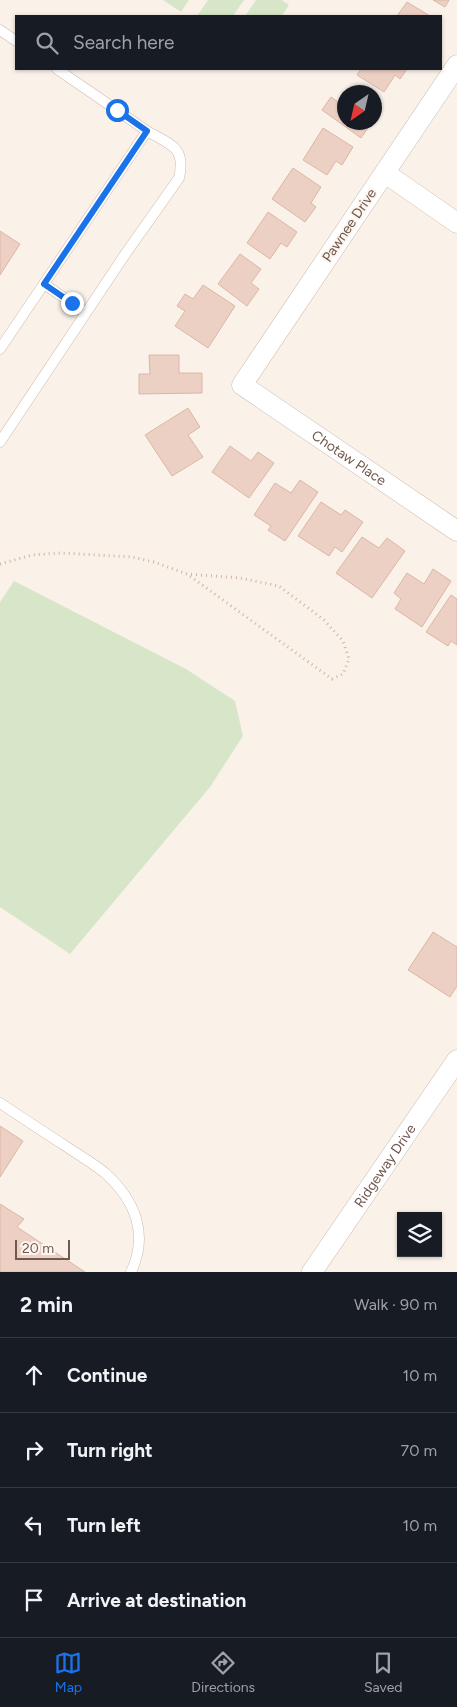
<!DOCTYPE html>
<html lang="en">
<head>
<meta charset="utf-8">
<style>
	body { margin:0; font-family:Figtree,sans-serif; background:#20242c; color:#f1f3f6 }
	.controls { position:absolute; right:15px; bottom:15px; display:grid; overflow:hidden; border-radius:0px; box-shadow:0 1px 4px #0004 }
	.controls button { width:45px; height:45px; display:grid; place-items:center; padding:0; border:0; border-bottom:1px solid #363941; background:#171b24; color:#f1f3f6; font:25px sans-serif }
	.compass { position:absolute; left:337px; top:85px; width:45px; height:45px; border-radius:50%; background:#171b24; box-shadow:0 1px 4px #0004; rotate:214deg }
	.scale { position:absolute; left:15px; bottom:12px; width:55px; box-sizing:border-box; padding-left:5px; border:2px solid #715850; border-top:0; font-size:14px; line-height:18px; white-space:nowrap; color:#715850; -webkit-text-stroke:4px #fdf6ef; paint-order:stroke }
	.stop { position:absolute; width:15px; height:15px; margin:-11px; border:4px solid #1a73e8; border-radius:50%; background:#fff }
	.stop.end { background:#1a73e8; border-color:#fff; box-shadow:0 1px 5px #0008 }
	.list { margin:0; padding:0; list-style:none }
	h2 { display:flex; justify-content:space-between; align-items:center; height:65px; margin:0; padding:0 20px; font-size:21px }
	h2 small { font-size:16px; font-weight:400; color:#9ea1a6 }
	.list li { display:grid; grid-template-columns:32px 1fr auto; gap:15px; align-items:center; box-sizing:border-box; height:75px; padding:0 20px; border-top:1px solid #363941 }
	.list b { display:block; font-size:19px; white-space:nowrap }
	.list em { font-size:16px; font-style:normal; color:#9ea1a6 }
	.icon { flex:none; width:28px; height:28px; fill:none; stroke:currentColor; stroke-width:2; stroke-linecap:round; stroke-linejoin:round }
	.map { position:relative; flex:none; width:457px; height:1272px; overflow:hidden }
	.search { position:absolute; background:#171b24; box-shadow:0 1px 4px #0004; left:15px; right:15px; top:15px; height:55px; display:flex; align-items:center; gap:12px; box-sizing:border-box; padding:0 18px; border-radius:0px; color:#9ea1a6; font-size:19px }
	.sheet { height:365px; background:#171b24 }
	nav { display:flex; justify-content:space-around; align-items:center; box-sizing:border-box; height:70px; border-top:1px solid #363941; background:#171b24; font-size:14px; color:#9ea1a6 }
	nav a { display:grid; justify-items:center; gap:2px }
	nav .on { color:#1a73e8 }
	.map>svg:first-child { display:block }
	.green { fill:#d7e6c9 }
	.building { fill:#ecd0c4; stroke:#dcb6a6 }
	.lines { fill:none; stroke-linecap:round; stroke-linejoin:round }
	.lane-casing { stroke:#cbb9b0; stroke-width:11 }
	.street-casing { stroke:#cbb9b0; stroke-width:21 }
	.path { stroke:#d1b3a7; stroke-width:3; stroke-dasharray:1 4; stroke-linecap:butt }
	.lane { stroke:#fff; stroke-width:10 }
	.street { stroke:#fff; stroke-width:20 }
	.route { stroke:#1a73e8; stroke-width:6 }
	.labels { text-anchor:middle; stroke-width:4; stroke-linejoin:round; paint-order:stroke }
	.street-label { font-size:14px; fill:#715850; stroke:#fdf6ef }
</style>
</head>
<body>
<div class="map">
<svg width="457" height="1272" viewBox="0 0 457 1272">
	<rect width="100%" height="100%" fill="#faf2e9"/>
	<path class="green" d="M163,0h26l-8,12z
		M208,0h36l-11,16h-36z
		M256,0h26l7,5 -7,11h-37z
		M14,581l172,88 49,32 8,35 -33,51 -140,167 -70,-47v-305z"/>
	<path class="building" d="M433,0h16l-4,7z
		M407,2l23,14h-33z
		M361,69h46l-7,10 -5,-4 -11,17 -27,-17z
		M353,86l8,6h-12z
		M331,97l10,7 3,-6v24h28l-11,16 -39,-28z
		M323,128l30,19 -11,18 -6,-4 -9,14 -24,-15z
		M293,168l28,19 -10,16 5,4 -11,15 -33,-23z
		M268,212l29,20 -10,15 -6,-4 -11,16 -23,-16z
		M0,231l20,13 -20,31z
		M240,254l21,15 -10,14 8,6 -12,17 -29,-22z
		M203,285l32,21 -27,42 -33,-22 10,-15 -8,-5 8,-12 8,5z
		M149,355h30v18h23v20l-63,1v-20h11z
		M188,408l12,19 -12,8 15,22 -31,19 -27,-41z
		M230,446l21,15 7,-9 16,11 -25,35 -37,-26z
		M300,480l18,12 -33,49 -17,-11 3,-4 -17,-11 21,-32 16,10z
		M321,502l20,13 4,-5 18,12 -21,30 -7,-5 -6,9 -31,-20z
		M362,537l17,11 8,-10 18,13 -33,47 -36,-25z
		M433,569l18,12 -29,46 -27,-18 6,-10 -7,-6 13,-20 17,11z
		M451,595l6,4v46l-6,-4 -3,5 -22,-14z
		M433,932l24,15v39l-7,11 -42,-27z
		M0,1126l23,15 -23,36z
		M0,1204l24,15 -7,8 68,45h-85z"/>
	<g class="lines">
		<g class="lane-casing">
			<path id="lane" d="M0,30l16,11
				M44,284l42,29
				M0,349l147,-218 -90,-62
				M0,442l124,-186 55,-78c7,-31 -8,-33 -32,-47
				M0,1103c21,14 42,28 64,42 13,9 29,18 41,28 30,27 44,61 26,99"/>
		</g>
		<g class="street-casing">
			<g id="street">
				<path id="s1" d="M457,65l-215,320 215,146"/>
				<path d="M385,173l72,50"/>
				<path id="s2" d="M312,1272l145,-212"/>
			</g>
		</g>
		<path class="path" d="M0,564l32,-9 29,-2 71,4 22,5 33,12 145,105 11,-5 6,-15 -6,-18 -19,-21 -45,-34 -39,-8 -53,-4"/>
		<use href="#lane" class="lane"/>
		<use href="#street" class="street"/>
	</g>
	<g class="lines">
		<path class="route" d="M72,303l-28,-19 103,-153 -30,-21"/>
	</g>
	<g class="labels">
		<g class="street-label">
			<text transform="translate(349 225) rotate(-56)" y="5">Pawnee Drive</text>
			<text dy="5" stroke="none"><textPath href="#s1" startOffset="515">Chotaw Place</textPath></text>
			<text dy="5" stroke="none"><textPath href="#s2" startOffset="129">Ridgeway Drive</textPath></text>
		</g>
	</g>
</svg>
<div class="controls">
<button><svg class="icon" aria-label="layers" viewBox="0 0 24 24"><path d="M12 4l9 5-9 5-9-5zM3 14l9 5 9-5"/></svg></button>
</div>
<svg class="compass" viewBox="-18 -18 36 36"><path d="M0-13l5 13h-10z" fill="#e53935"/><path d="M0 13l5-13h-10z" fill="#9ea1a6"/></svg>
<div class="scale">20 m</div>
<div class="stop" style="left:117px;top:110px"></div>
<div class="stop end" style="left:72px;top:303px"></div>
<div class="search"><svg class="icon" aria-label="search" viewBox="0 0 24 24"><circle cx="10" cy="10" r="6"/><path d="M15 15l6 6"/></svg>Search here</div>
</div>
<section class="sheet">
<h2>2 min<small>Walk · 90 m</small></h2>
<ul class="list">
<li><svg class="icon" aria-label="ahead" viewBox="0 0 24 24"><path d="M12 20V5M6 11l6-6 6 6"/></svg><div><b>Continue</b></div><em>10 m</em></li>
<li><svg class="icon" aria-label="right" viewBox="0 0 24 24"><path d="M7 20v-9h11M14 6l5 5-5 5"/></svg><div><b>Turn right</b></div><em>70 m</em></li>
<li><svg class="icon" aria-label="left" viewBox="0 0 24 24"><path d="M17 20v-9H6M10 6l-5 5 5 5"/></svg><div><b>Turn left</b></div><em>10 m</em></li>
<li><svg class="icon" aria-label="arrive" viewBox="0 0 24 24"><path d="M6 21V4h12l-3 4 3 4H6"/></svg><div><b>Arrive at destination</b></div></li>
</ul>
</section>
<nav>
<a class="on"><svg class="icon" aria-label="map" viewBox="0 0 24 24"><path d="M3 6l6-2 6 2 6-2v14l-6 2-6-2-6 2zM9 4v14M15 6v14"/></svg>Map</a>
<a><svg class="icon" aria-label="directions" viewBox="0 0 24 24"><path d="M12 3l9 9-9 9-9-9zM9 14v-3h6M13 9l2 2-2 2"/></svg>Directions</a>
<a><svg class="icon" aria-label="saved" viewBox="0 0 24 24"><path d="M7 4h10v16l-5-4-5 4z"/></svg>Saved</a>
</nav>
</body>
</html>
